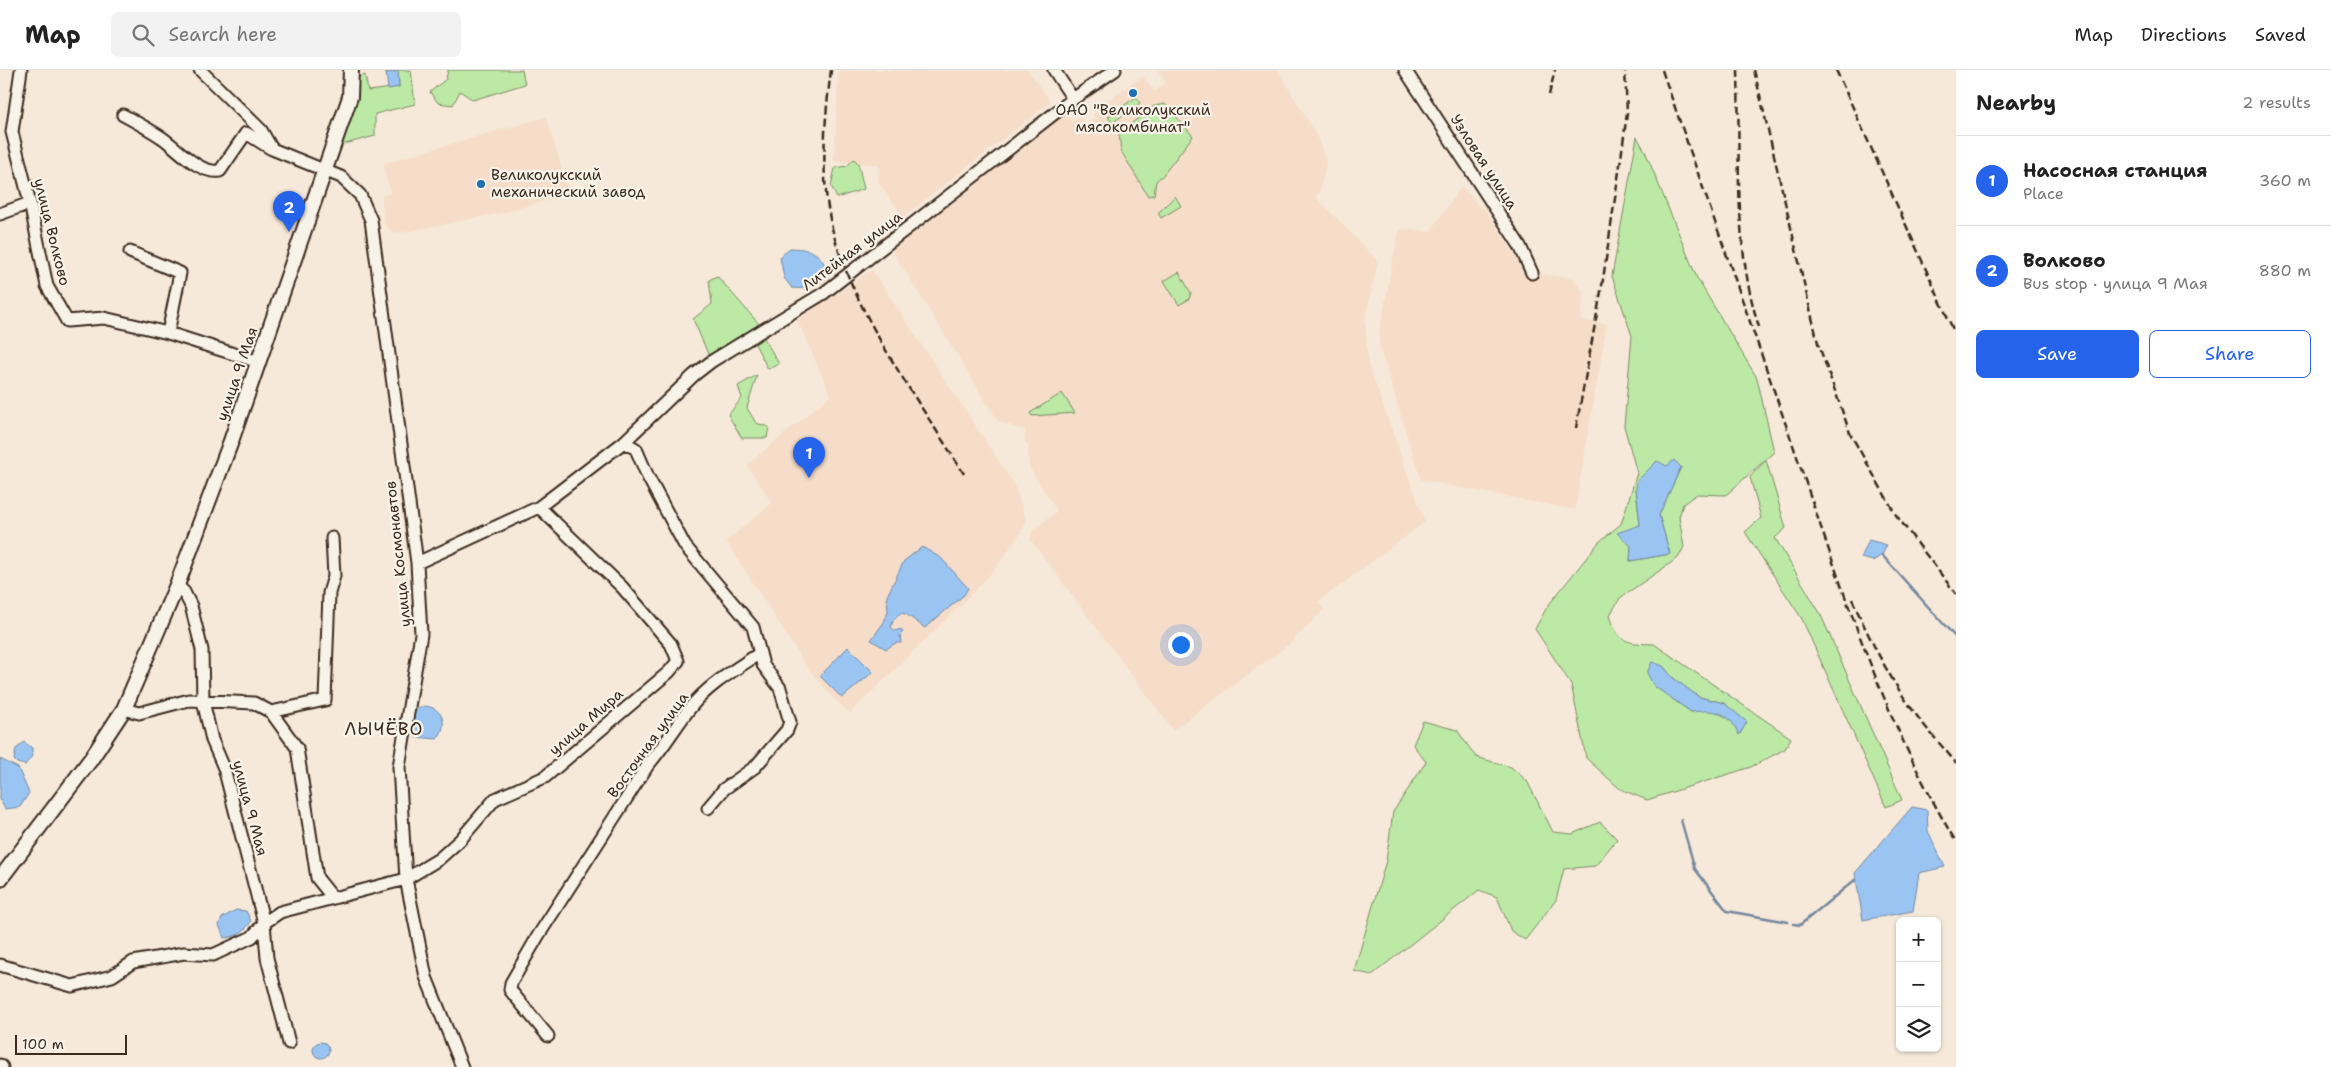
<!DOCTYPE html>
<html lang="en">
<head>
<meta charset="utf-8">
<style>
	body { margin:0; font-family:"Shantell Sans",sans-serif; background:#f2f2f2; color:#222 }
	.controls { position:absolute; right:15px; bottom:15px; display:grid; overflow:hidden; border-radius:8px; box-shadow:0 1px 4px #0004 }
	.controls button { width:45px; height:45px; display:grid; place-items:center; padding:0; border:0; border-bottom:1px solid #e0e0e0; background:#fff; color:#222; font:25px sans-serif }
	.scale { position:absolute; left:15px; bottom:12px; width:112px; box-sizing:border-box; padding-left:5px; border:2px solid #3b2a1e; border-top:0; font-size:14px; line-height:18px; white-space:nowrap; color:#3b2a1e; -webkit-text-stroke:4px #f7f3e8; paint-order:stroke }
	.you { position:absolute; left:1180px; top:574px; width:18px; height:18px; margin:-12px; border:4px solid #fff; border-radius:50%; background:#1a73e8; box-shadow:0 0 0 8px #1a73e833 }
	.badge { display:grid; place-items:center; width:32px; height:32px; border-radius:50%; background:#2563eb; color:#fff; font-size:16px; font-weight:700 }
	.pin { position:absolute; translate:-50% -41px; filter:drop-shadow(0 1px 2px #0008) }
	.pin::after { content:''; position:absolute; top:26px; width:18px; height:15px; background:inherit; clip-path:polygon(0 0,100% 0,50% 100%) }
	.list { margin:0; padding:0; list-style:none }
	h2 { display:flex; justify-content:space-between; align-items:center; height:65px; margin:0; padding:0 20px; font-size:21px }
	h2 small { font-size:16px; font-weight:400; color:#767676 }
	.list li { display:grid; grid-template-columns:32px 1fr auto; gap:15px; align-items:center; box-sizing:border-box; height:90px; padding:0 20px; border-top:1px solid #e0e0e0 }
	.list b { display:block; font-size:19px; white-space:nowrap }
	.list p { margin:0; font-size:16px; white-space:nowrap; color:#767676 }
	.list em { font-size:16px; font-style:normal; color:#767676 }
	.actions { display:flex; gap:10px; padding:15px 20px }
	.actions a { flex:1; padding:11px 0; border:1px solid #2563eb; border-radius:8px; text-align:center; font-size:18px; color:#2563eb }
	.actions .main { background:#2563eb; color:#fff }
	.icon { flex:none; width:28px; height:28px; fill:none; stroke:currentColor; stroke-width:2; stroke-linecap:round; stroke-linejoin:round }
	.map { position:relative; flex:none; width:1956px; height:997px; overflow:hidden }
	header { display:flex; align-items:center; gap:30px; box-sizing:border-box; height:70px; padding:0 25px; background:#fff; border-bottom:1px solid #e0e0e0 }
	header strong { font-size:24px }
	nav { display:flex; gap:28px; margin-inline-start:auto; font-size:18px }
	.search { width:350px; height:45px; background:#f2f2f2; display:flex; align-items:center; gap:12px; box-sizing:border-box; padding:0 18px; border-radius:8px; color:#767676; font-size:19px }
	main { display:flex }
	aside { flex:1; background:#fff }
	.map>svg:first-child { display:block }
	.built { fill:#f5ddca }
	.green { fill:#bce9a6; stroke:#7c8a62; fill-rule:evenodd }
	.water { fill:#9ac5f3; stroke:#74879e }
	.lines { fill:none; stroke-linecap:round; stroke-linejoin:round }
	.stream { stroke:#74879e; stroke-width:2.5 }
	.minor-casing { stroke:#3b2a1e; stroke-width:15 }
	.major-casing { stroke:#3b2a1e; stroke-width:18 }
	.minor { stroke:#f7f3e8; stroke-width:11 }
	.major { stroke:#f7f3e8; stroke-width:14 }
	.rail { stroke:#3b2a1e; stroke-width:2.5; stroke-dasharray:8 4; stroke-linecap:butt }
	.poi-dot { fill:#1f6fb2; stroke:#f7f3e8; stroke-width:2 }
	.labels { text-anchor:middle; stroke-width:4.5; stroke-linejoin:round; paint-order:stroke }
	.poi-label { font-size:15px; fill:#3b2a1e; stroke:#f7f3e8 }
	.street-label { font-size:15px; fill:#3b2a1e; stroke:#f7f3e8 }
	.quarter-label { font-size:18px; letter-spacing:1px; fill:#3b2a1e; stroke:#f7f3e8 }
</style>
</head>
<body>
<header>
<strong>Map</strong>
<div class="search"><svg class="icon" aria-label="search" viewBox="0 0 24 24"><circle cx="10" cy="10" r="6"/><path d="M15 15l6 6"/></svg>Search here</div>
<nav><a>Map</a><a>Directions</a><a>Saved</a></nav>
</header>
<main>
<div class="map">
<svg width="1956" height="997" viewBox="0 0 1956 997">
	<rect width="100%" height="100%" fill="#f6e9da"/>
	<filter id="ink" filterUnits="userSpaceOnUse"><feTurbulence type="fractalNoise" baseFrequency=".02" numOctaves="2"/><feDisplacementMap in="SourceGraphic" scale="10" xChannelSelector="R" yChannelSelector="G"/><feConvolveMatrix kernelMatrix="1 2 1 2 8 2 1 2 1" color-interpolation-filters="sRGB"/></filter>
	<g filter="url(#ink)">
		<path class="built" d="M839,0h189l23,32 -148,115 -25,-35 1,-17 -45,-4z
			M1158,0h120l42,71 6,23 -6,26 -4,7 62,64 -13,60 3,43 57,158 -107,80 6,8 -32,32 -119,88 -143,-191 2,-8 25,-20 -28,-44 -1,-24h-3v-14l-8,-1 -19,-7 -105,-169 2,-5 171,-133 6,7 7,-5 7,9 9,-7 -2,-4 6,-4 -2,-3 46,-31 11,16 12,-9z
			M546,47l24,77 -68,19 -108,21 -10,-10 -2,-28 9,-3 -7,-23v-7z
			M1461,117l10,9 9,12 5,1 41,63 47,6 11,16 -3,26 26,4 -32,186 -154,-30 -41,-131 -1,-15 19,-100 5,-6 27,4z
			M872,200l142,214 12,36 -2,8 -30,42 -35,37 -109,106 -17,-15 -26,-31 -81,-126 46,-38 -25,-38 84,-70 -34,-75z"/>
		<path class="green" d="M386,0h25l4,34 -40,10v22l-34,9 15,-67 9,-3 3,16 31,-4 -1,-15 -12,1z
			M448,0h74l3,14 -52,16 -13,-9 -7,14 -15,-2 -8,-11 16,-13z
			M1136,27l4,6 -28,20 -4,-6z
			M1165,34l28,32 -30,39 -7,6 -2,14 -6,1 -27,-45 -2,-18 35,-27z
			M1637,67l8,14 52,127 60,100 17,74 -48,43 -29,-1 -14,10 -4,13 5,30 -6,11 -58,40 -10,17c8,29 17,28 44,29l137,94 -6,11 -34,18 -104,33 -27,-11 -34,-31 -15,-74 -36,-55 12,-22 52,-65 22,-18 16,-51 -13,-47 8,-90 -20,-60zM1667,396l14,1 -22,48 11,39 -40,7 1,-15 9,-21 -4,-37zM1663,596l10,12 26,19 25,6 22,19 -6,12 -7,-13 -22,-12 -20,3 -37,-26z
			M854,89l4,4 6,26 -27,9 -6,-12 4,-18 12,-2z
			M1175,126l6,10 -20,12 -3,-5z
			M1179,202l12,21 -2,6 -10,6 -15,-24z
			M717,206l42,48 -50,32 -16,-37 19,-15 -3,-24z
			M764,268l15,26 -11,5 -13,-25z
			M757,305l-10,33 9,15 13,4 -2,11h-25l-14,-23 14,-17 -4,-12z
			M1062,323l13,20 -43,3 -2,-3z
			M1766,390l20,68 -11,10 45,75 82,187 -16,7 -84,-188 -57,-87 16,-14 -11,-41z
			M1423,651l34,9 19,27 35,10 16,14 26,51 19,2 28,-12 17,17 -22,27 -31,3 -8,31 -31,40 -14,-9 -14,-34 -18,-7 -107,85 -18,-4 32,-110 7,-49 33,-50 -13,-17z"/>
		<path class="water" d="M398,1l1,16 -11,2 -2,-16z
			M790,178c25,1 30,5 40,27 -12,10 -22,15 -38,13l-8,-10 -4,-21z
			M1674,390l7,7 -22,48 11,39 -40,7 1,-15 -14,-13 23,-8 -4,-37 1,-7 20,-20 10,5z
			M1869,470l18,5 -5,10 -9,6 -12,-3z
			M922,477l19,11 27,30 -4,7 -39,33 -19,-14 -6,-1 -7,8 -2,6 4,4 6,-2 2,3 -3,3 1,8h-5l-10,6 -15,-9 13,-18 4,-10 -1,-16 17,-35z
			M848,577l25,25 -31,26 -22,-22z
			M1652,592l11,4 10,12 26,19 25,6 23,19 -8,13c-10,-24 -24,-26 -48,-23l-37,-26 -7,-13z
			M424,636c19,1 25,19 13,33l-22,-2 -2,-20 3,-8z
			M24,672l8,6v8l-7,9 -8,-2 -3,-3 2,-11z
			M0,689l18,9 11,25 -9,14 -15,2 -5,-9z
			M1912,737l15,3 1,21 17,36 -26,6 -6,38 -50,9 -8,-47z
			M236,840l10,1 5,10c-5,10 -16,17 -27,17l-5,-13 3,-7z
			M313 980a8 8 0 1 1 16 0a8 8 0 1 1-16 0Z"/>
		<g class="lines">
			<path class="stream" d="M1882,485l74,83
				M1681,750l14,49 32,42 61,11
				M1794,854l6,1 56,-46"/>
			<g class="minor-casing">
				<path id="minor" d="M21,0l-9,62 18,71 17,83 20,35 37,-3 64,15 91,29
					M200,0l61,60 11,19 69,28 19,18 11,25 46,343 4,71 -22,133 7,112 20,98 36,90
					M1054,0l19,29
					M1405,0l115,176 12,27
					M123,45c13,7 26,14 38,22 17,11 37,37 59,34l26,-38 24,15
					M0,144l30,-11
					M130,182l50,21 -12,60
					M624,372l12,7 12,28 37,69 68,81 10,38 17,23 10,34 -3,8 -32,37 -31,22 -16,19
					M417,493l122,-56 85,-65 70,-67 18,-14 112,-68 249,-194 42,-29
					M177,515l7,7 7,14 11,44 1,51 9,39 12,28 40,155 3,35 22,85
					M124,639l15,4 50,-13 65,3 17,9 26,36 20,130 16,20
					M271,642l54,-12 4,-107 5,-17 -2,-38
					M0,895l72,21 40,-10 21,-14 51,-9 29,2 39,-18 12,-14 16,-11 126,-33 33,-20 21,-19 35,-41 50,-22 124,-105 9,-11 -7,-17 -49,-57 -83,-80
					M548,966l-38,-46 1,-7 27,-47 110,-171c16,-18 27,-38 42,-57 18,-23 46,-39 70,-55
					M0,995l2,2"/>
			</g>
			<g class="major-casing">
				<path id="major" d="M0,809l91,-120 33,-50 53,-124 53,-141 120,-347 1,-27"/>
			</g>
			<use href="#minor" class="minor"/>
			<use href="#major" class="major"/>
			<path class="rail" d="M831,0c-7,54 -12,116 4,169 24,82 84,162 129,235
				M1662,0c44,127 89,254 133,381 46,134 88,269 161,391
				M1738,0c2,84 -5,176 21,257
				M1754,0l64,273 32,90 46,82 60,79
				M1836,0l120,266
				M1549,25l6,-25
				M1576,358l26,-142 19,-128 6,-45 -2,-43
				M1852,529c18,41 38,81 65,117 12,16 26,31 39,47"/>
		</g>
	</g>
	<g class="poi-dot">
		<circle cx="1133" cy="23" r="5"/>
		<circle cx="481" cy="114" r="5"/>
	</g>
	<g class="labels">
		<g class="poi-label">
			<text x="1133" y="45">ОАО "Великолукский<tspan x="1133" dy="17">мясокомбинат"</tspan></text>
			<text x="491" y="110" text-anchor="start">Великолукский<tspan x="491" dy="17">механический завод</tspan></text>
		</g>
		<g class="street-label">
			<text transform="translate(1484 92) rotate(57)" y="5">Узловая улица</text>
			<text transform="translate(52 162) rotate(76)" y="5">улица Волково</text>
			<text transform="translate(852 181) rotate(-37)" y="5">Литейная улица</text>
			<text transform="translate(237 304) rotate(-71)" y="5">улица 9 Мая</text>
			<text transform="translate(398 484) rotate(-96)" y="5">улица Космонавтов</text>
			<text transform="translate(586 652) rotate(-41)" y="5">улица Мира</text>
			<text transform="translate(648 675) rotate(-54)" y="5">Восточная улица</text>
			<text transform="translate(250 738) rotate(75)" y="5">улица 9 Мая</text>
		</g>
		<g class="quarter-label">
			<text x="384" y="665">ЛЫЧЁВО</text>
		</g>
	</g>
</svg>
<div class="controls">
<button>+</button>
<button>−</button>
<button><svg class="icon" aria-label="layers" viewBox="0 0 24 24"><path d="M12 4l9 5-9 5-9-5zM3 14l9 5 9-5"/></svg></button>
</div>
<div class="scale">100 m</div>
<div class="you"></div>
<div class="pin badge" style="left:809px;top:408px">1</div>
<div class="pin badge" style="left:289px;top:162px">2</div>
</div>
<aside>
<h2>Nearby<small>2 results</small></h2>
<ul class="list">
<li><span class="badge">1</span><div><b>Насосная станция</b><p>Place</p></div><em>360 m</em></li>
<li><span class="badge">2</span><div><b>Волково</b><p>Bus stop · улица 9 Мая</p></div><em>880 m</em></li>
</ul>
<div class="actions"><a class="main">Save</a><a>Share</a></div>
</aside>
</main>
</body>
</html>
